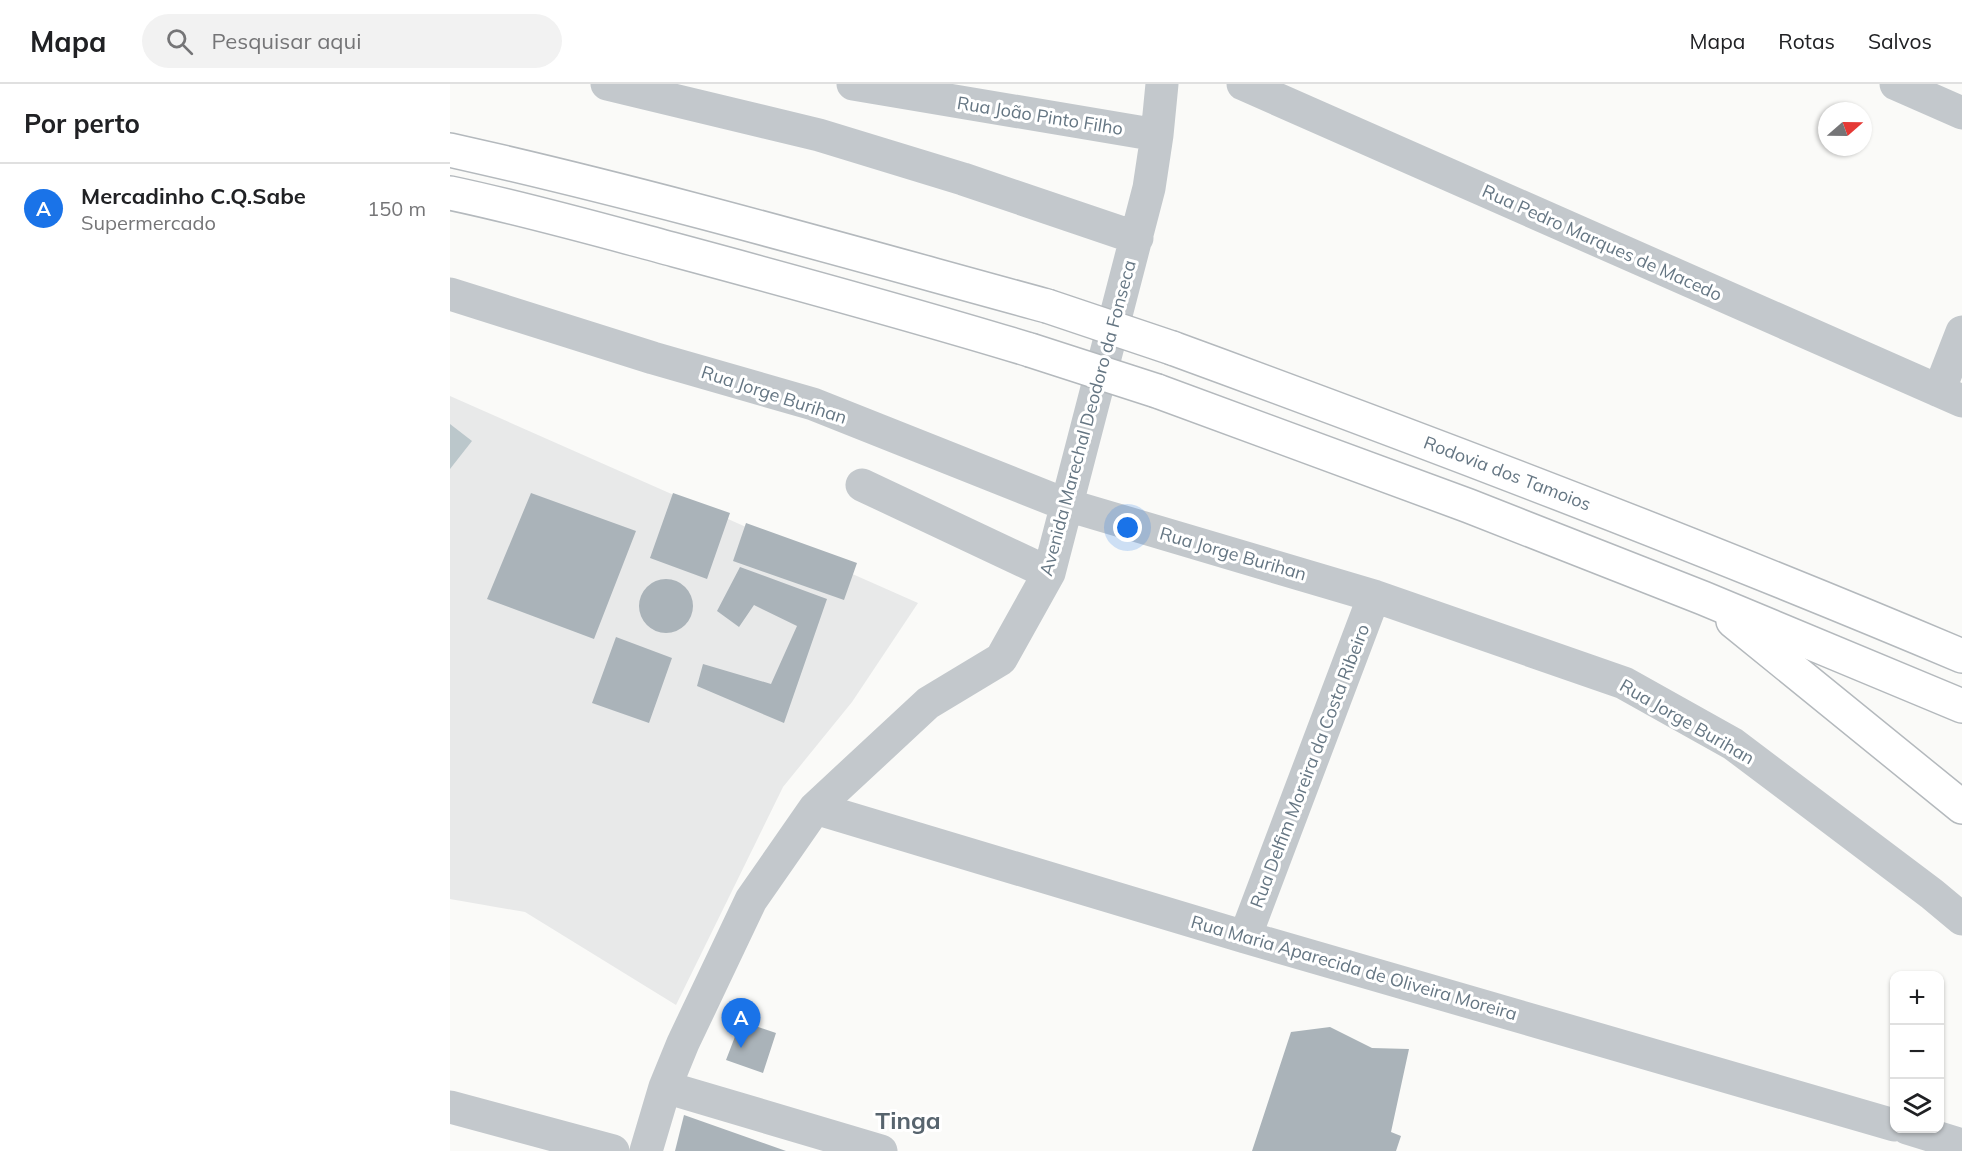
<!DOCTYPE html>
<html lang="pt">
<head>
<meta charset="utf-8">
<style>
	body { margin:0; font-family:Mulish,sans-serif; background:#f2f2f2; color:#202124 }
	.controls { position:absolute; right:18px; bottom:18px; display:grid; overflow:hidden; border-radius:12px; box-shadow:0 2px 4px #0004 }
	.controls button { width:54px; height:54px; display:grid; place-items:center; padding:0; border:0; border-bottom:2px solid #e0e0e0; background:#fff; color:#202124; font:30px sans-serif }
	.compass { position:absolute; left:1368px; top:18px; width:54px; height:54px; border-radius:50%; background:#fff; box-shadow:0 2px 4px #0004; rotate:70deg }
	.you { position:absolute; left:678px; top:444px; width:21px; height:21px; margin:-15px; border:4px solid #fff; border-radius:50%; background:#1a73e8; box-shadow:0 0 0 9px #1a73e833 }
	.badge { display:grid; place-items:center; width:39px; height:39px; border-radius:50%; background:#1a73e8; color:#fff; font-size:20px; font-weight:700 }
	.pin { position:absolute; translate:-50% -50px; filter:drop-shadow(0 2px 3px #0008) }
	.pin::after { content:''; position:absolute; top:32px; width:21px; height:18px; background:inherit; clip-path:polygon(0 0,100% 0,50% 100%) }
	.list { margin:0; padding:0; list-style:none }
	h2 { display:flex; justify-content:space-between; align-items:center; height:78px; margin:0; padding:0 24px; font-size:26px }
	h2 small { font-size:20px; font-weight:400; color:#757577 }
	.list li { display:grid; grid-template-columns:39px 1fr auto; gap:18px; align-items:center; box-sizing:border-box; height:90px; padding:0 24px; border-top:2px solid #e0e0e0 }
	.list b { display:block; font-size:22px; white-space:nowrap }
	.list p { margin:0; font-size:20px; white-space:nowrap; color:#757577 }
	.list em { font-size:20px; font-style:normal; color:#757577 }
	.icon { flex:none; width:33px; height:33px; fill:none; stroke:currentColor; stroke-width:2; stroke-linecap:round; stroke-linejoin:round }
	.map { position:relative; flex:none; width:1512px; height:1067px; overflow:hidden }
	header { display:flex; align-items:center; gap:36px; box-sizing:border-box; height:84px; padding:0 30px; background:#fff; border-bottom:2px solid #e0e0e0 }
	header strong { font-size:28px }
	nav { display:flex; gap:33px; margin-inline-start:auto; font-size:21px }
	.search { width:420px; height:54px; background:#f2f2f2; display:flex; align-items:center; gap:15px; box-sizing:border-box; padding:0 21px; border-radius:33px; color:#757577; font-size:22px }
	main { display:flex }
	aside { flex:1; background:#fff }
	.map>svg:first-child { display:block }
	.built { fill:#e8e9e9 }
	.water { fill:#bbc7cb }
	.building { fill:#aab3b9 }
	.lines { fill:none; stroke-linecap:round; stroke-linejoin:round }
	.highway-casing { stroke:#b4b9bd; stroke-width:36 }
	.minor { stroke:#c3c8cc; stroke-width:33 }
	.highway { stroke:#fff; stroke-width:33 }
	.highway-bridge-casing { stroke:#b4b9bd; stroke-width:36; stroke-linecap:butt }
	.highway-bridge { stroke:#fff; stroke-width:33 }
	.labels { text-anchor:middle; stroke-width:6; stroke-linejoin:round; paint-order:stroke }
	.street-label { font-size:18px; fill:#657683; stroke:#fff }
	.district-label { font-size:24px; font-weight:bold; fill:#57646e; stroke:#fff }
</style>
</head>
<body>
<header>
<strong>Mapa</strong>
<div class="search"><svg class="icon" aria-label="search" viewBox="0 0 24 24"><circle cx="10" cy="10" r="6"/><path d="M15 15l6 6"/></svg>Pesquisar aqui</div>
<nav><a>Mapa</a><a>Rotas</a><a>Salvos</a></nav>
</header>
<main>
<aside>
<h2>Por perto<small></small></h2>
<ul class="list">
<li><span class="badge">A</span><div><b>Mercadinho C.Q.Sabe</b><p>Supermercado</p></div><em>150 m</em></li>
</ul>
</aside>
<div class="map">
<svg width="1512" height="1067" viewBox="0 0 1512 1067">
	<rect width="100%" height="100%" fill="#fafaf8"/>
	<path class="built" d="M0,312l468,207 -66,99 -69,85 -107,218 -151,-93 -75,-13z"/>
	<path class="water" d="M0,340l22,17 -22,28z"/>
	<path class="building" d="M81,409l105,38 -42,108 -107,-40z
		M223,409l57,20 -23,66 -57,-21z
		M296,439l111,40 -13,37 -111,-39z
		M290,483l87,32 -43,124 -87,-37 6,-22 68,20 26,-58 -43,-21 -15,22 -22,-16z
		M189 522a27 27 0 1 1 54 0a27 27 0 1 1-54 0Z
		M166,553l56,21 -23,65 -57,-20z
		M291,937l35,12 -13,40 -37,-13z
		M880,943l42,21 37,1 -18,83 10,4 -5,15h-144l39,-119z
		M234,1031l102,36h-111z"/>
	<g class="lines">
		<g class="highway-casing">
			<g id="highway">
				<path d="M0,66c201,45 399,102 597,156"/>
				<path d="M0,109c76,16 150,37 225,57 119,32 237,64 355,100"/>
				<path id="s1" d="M722,264c265,97 530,198 790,308"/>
				<path d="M707,307l312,115 234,92 259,108"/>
				<path d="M1283,537l229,186"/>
			</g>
		</g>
		<path class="minor" d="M157,0l212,51 144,44 174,59
			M403,0l304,51
			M793,0l719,317
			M1446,0l66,29
			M0,210l203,64 160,46 254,101 307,91 250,87 109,61 199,150 30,25
			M1489,307l23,-59
			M412,401l187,88
			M365,724l430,129 649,188
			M795,853l129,-341
			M215,1003l216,64
			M0,1023l163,44
			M1457,1044l55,17
			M196,1067l19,-64 18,-44 68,-143 64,-92 113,-105 73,-44 48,-86 100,-385 8,-53 5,-51"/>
		<use href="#highway" class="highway"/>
		<g class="highway-bridge-casing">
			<path id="highway-bridge" d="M597,222l125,42
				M580,266l127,41"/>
		</g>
		<use href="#highway-bridge" class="highway-bridge"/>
	</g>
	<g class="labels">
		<g class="street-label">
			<text transform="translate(590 32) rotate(9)" y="6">Rua João Pinto Filho</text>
			<text transform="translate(1152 159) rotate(24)" y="6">Rua Pedro Marques de Macedo</text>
			<text transform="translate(324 311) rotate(18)" y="6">Rua Jorge Burihan</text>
			<text transform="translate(638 334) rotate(-75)" y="6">Avenida Marechal Deodoro da Fonseca</text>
			<text dy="6" stroke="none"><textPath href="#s1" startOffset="358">Rodovia dos Tamoios</textPath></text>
			<text transform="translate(783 470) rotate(16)" y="6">Rua Jorge Burihan</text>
			<text transform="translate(1237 638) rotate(30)" y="6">Rua Jorge Burihan</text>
			<text transform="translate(860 682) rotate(-69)" y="6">Rua Delfim Moreira da Costa Ribeiro</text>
			<text transform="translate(904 884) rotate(16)" y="6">Rua Maria Aparecida de Oliveira Moreira</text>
		</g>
		<g class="district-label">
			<text x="458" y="1045">Tinga</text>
		</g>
	</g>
</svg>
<div class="controls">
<button>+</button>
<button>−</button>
<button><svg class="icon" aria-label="layers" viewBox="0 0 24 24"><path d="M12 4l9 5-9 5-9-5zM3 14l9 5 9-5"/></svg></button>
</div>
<svg class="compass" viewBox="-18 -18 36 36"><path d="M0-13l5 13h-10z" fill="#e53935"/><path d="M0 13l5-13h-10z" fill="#757577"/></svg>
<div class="you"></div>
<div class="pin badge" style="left:291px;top:964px">A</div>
</div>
</main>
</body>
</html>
